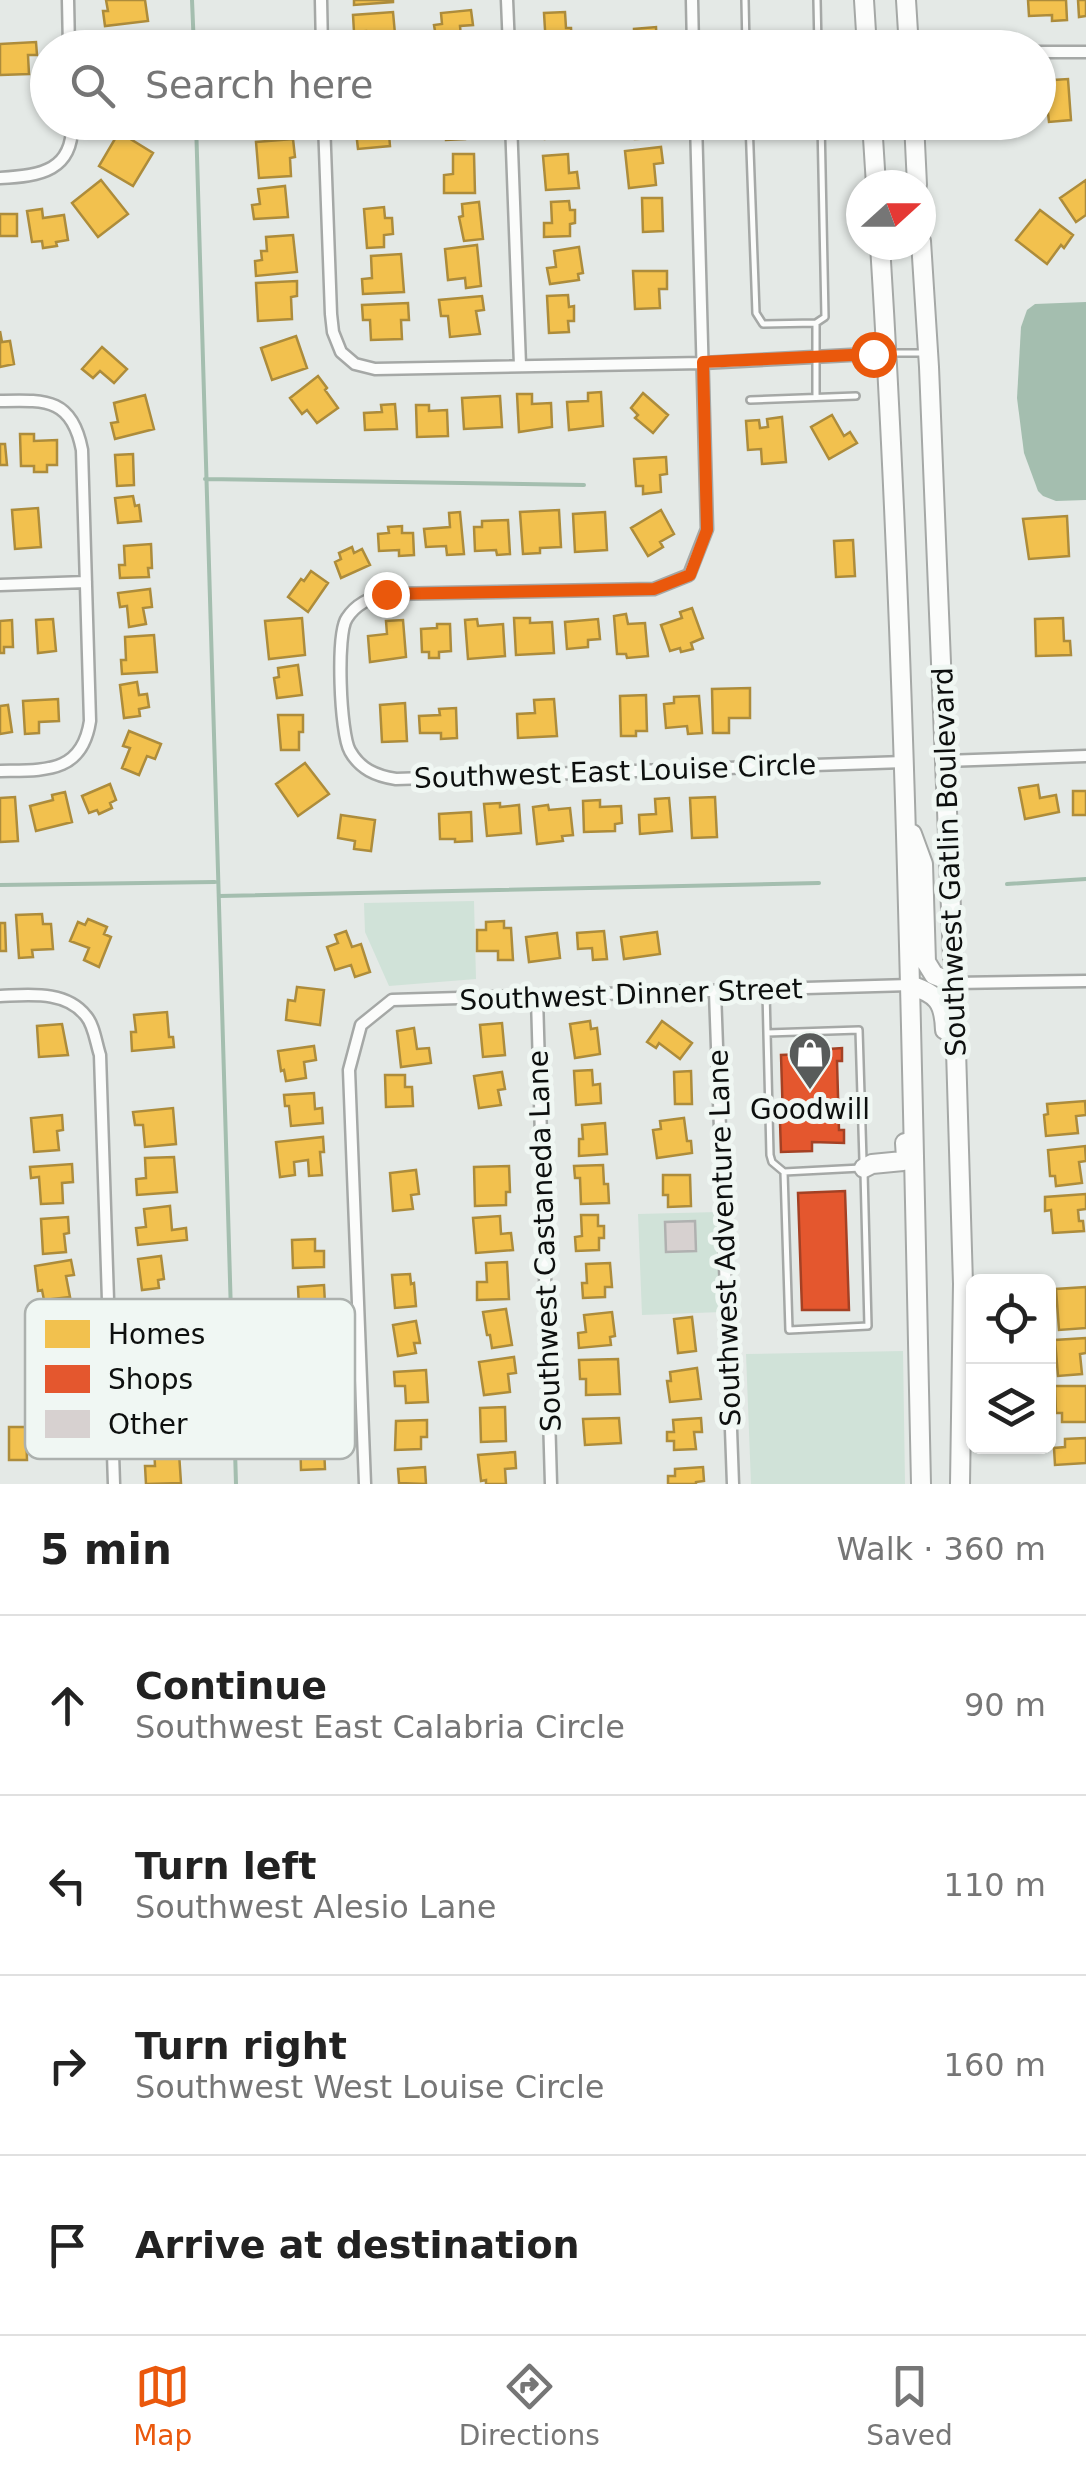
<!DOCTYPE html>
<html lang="en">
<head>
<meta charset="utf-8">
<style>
	body { margin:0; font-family:"DejaVu Sans",sans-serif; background:#f6f6f6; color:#222 }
	.controls { position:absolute; right:30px; bottom:30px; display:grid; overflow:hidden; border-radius:15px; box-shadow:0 2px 8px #0004 }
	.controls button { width:90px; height:90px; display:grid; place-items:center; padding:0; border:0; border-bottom:2px solid #e0e0e0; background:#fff; color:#222; font:50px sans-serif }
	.compass { position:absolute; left:846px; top:170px; width:90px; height:90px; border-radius:50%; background:#fff; box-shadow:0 2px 8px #0004; rotate:69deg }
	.stop { position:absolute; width:30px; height:30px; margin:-22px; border:8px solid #ea580c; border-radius:50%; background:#fff }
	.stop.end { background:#ea580c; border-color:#fff; box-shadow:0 2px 10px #0008 }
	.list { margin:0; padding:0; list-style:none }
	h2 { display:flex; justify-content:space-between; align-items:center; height:130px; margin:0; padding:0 40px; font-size:42px }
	h2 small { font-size:32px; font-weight:400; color:#767676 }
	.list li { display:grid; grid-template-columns:65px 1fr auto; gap:30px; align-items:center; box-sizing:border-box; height:180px; padding:0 40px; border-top:2px solid #e0e0e0 }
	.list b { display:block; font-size:38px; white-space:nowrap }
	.list p { margin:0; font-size:32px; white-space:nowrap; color:#767676 }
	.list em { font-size:32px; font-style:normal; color:#767676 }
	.icon { flex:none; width:55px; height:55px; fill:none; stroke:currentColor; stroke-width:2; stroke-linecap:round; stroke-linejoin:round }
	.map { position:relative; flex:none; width:1086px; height:1484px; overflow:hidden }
	.search { position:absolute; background:#fff; box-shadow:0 2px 8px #0004; left:30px; right:30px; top:30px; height:110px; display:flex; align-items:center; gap:25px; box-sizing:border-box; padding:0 35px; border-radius:55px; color:#767676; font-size:38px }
	.sheet { height:850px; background:#fff }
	nav { display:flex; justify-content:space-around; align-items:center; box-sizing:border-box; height:140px; border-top:2px solid #e0e0e0; background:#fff; font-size:28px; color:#767676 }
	nav a { display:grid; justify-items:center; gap:5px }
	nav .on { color:#ea580c }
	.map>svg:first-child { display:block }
	.green { fill:#d0e2d8 }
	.water { fill:#a4beaf }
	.homes { fill:#f2c14e; stroke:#ad8c3b; stroke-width:2.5 }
	.shops { fill:#e4572e; stroke:#a44124; stroke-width:2.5 }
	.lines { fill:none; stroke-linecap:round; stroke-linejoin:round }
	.stream { stroke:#a4beaf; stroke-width:4 }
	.building { fill:#d7d1d0; stroke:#b0b1b0; stroke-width:2.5 }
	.service-casing { stroke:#a5a8a6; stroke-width:10 }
	.minor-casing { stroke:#a5a8a6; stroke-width:15 }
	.primary-casing { stroke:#a5a8a6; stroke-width:22 }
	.service { stroke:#fbfcfb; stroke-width:5 }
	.minor { stroke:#fbfcfb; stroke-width:10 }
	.primary { stroke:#fbfcfb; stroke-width:18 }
	.route { stroke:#ea580c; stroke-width:12 }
	.labels { text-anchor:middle; stroke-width:10; stroke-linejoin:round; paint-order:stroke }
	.street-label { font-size:28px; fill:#0d0f0e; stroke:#f0f7f3 }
	.poi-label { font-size:28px; fill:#0d0f0e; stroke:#f0f7f3 }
	.key { fill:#f0f7f3; stroke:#acb1ae; stroke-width:2.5 }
	.key-label { font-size:28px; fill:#0d0f0e }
</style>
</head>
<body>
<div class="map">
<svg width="1086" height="1484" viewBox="0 0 1086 1484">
	<rect width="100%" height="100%" fill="#e4e9e6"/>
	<path class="green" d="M474,901l2,78 -87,7 -24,-54 -1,-29z
		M718,1212l4,100 -80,3 -4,-101z
		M903,1351l2,133h-154l-5,-130z"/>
	<path class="water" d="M1086,302v198l-30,1 -13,-5 -5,-5 -14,-38 -7,-55 4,-71 6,-17 8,-6z"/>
	<path class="homes" d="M106,0h39l3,21 -43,5 -2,-15h5z
		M354,0h39v2l-39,3z
		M1028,0h38l1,20 -15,1v-6l-23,1z
		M1078,0h8v16l-7,1z
		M471,10l2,15 -13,1 2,21 -20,1 -1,-11h-5l-2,-12 8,-1 -1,-11z
		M393,12l3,33 -29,3 -1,-17 -12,1 -1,-17z
		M565,12l1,16h5l1,17 -26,1 -2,-33z
		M656,27l1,21h-36l-1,-9 14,-1v-9z
		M289,40l1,8h-36v-6z
		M36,42l1,13h-9l1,19 -29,1v-31z
		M1068,79l3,41 -22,2 -1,-9h-10v-23l15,-1v-9z
		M259,122h23v5l-22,1z
		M363,122h25l2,24 -32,3 -2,-17h8z
		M445,122h32v9h-12v8l-19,1z
		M544,122h29v5l-8,1 1,9 -21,2z
		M634,122h26l1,16 -26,1z
		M119,132l34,21 -20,33 -34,-20z
		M293,139l2,18 -5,1 1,18 -32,2 -3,-36z
		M661,147l2,16 -9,1 2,21 -27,3 -4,-37z
		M453,154h21l1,39h-31v-18l9,-1z
		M568,154l1,19 8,-1 2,16 -33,2 -3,-34z
		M101,180l27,34 -30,23 -26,-34z
		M1086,180v35l-10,7 -16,-24z
		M285,186l3,31 -34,2 -2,-14 8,-1 -2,-15z
		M642,198h20l1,33 -20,1z
		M569,201l1,9h5v13l-5,1v12l-26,1v-14h8l-1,-21z
		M479,202l4,37 -19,2 -5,-24 4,-1 -1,-12z
		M384,207l1,11h7l1,16 -9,1v12l-17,1 -3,-39z
		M42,209l1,9 21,-3 4,25 -12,2 1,4 -14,2 -1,-7 -10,1 -5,-31z
		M1040,210l33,25 -9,13 -3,-3 -14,19 -31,-24z
		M0,214h17v22h-17z
		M293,235l4,37 -41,4 -1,-15 7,-1 -1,-9h6l-1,-14z
		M477,245l4,41 -15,2 -1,-10 -17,2 -3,-31z
		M579,247l4,26 -5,1 1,6 -29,4 -3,-16 9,-1 -2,-16z
		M401,254l3,38 -41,2 -1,-15 10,-1 -1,-22z
		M633,271h34v18h-8l1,19 -25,1z
		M297,281v15l-6,1 1,22 -34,2 -2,-38z
		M568,295l1,12 5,-1v15h-6l1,11 -20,1 -2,-37z
		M482,296l2,14 -8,1 4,23 -30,3 -2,-21h-7l-2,-16z
		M408,303l1,17h-8l1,19 -31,1 -1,-20h-7l-1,-15z
		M0,331l2,11 8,-1 4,23 -14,3z
		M296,336l11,32 -35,12 -11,-32z
		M102,347l25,22 -13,14 -14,-12 -7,7 -11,-9z
		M318,376l9,12 -2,2 13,18 -21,15 -10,-13 -5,4 -12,-16z
		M601,392l2,34 -34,4 -2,-28 21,-1v-8z
		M643,393l25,22 -15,18 -18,-15 3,-3 -7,-7z
		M517,394h15v10l19,-1 1,24 -33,5z
		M145,395l9,34 -39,10 -4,-16 7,-1 -4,-19z
		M500,396l2,31 -38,2 -2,-31z
		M395,404l2,25 -32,1 -1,-17 18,-1 -1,-7z
		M416,405h13v6l18,-1 1,26 -31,1z
		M832,415l12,21 6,-4 7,11 -28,16 -18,-32z
		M782,417l4,45 -24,2 -1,-15 -13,1 -2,-29 13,-1 1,8 8,-1 -1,-8z
		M20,434h14v7l23,-1v25h-10v7h-13v-6h-13z
		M0,444h5l2,21h-7z
		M133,454l1,31 -17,1 -2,-31z
		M666,457l1,17 -7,1 1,17 -18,2v-8h-7l-2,-27z
		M133,496l2,10 4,-1 2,16 -23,2 -3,-25z
		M38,508l3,39 -26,2 -3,-39z
		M559,510l2,37 -21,1v5l-17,1 -3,-42z
		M661,510l13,24 -14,8 3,5 -15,9 -17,-28z
		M460,512l4,42 -17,1 -1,-9 -20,1 -2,-18 26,-2 -1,-14z
		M605,512l2,38 -32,2 -2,-38z
		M1067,516l2,40 -40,3 -6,-40z
		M508,520l2,34 -13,1 -1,-5 -21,1 -1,-24h8v-6z
		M402,526v7h11l1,22 -15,1v-6l-20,1 -1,-17 11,-1 -1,-6z
		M853,540l2,36 -19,1 -2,-36z
		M151,544l1,24h-4l1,9 -29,1 -1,-13h6l-1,-19z
		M352,547l2,6 8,-4 8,16 -29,13 -6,-16 6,-3 -2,-6z
		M311,571l17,12 -20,29 -20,-15 13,-18 3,2z
		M150,589l2,18 -9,1 3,16 -17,3 -2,-21 -7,1 -2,-14z
		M692,608l11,30 -12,5 2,6 -12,3 -1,-4 -10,3 -9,-26 21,-7 -2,-6z
		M626,614l2,10 17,-1 3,33 -21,2 -1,-4h-9l-3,-38z
		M302,618l3,37 -36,4 -4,-38z
		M514,618h16v5l22,-1 2,31 -38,2z
		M1063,618l1,23h6l1,14 -35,1 -1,-37z
		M53,619l3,32 -18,2 -2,-33z
		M477,619l1,7 25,-2 2,32 -37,3 -3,-39z
		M598,619l2,20 -12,1v7l-21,2 -2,-27z
		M12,620l1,27h-9v6h-4v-32z
		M403,620l3,37 -36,5 -2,-26 19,-2 -1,-13z
		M437,624h13l1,27 -12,1v6h-10v-6h-7l-1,-23 16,-1z
		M154,635l3,37 -35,2 -1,-14h5l-1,-23z
		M298,665l4,30 -25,3 -3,-20 5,-1 -1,-9z
		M137,682l2,13 8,-1 2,13 -10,2 1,7 -16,2 -4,-33z
		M750,688v30h-21v15h-16l-1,-44z
		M646,695l1,36h-11v5h-15l-1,-40z
		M699,696l3,37 -14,1 -1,-8 -21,2 -2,-24 10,-1v-6z
		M58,699l1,22 -20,1v11l-14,1 -2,-33z
		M554,699l3,37 -39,2 -1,-24 18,-1 -1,-13z
		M405,703l2,38 -25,1 -2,-37z
		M8,705l4,27 -12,2v-28z
		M456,708l1,30 -16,1v-6h-21l-1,-17 21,-1 -1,-6z
		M278,715h25v17h-4v18h-18z
		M129,731l32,13 -6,15 -8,-3 -8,19 -17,-7 8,-20 -7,-2z
		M305,763l24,31 -31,22 -22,-32z
		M110,784l6,16 -6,3 2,5 -13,6 -2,-4 -8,3 -7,-17z
		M1038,785l2,13 16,-3 3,17 -34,7 -6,-31z
		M1073,791h13v24h-13z
		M65,792l7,30 -36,9 -6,-25 23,-6 -1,-5z
		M15,797l3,44 -18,1v-44z
		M715,797l2,40 -25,1 -2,-40z
		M669,798l3,33 -32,3 -1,-19 17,-1 -1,-15z
		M600,800v7l21,-1 1,17 -7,1v7l-31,1 -1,-31z
		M500,803v4l19,-2 2,28 -34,3 -3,-32z
		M548,805l1,5 21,-2 3,27 -11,1 1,5 -26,3 -4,-37z
		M471,812l1,29 -17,1v-3h-15l-1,-25z
		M341,815l34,5 -4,31 -17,-2 1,-8 -17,-3z
		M42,914l1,10h8l2,25 -21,1 1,7 -14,1 -3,-43z
		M88,919l19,8 -3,7 7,3 -12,30 -15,-7 5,-12 -19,-7 8,-19 7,3z
		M504,921v7h7l2,32h-15v-9h-21v-21h9v-8z
		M0,923h5l1,28h-6z
		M346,931l6,16 9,-3 9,28 -15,5 -4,-12 -16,5 -8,-23 11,-4 -3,-8z
		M604,931l3,28 -14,1 -1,-12 -14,1 -1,-16z
		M657,932l3,22 -36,5 -3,-22z
		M557,933l3,25 -31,4 -3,-25z
		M297,987l27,3 -4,35 -34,-5 2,-20 7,1z
		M167,1012l2,25h4l1,10 -42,4 -1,-19h5l-2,-17z
		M590,1021l1,8 6,-1 3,26 -25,4 -5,-34z
		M662,1021l30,22 -12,16 -21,-16 -3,5 -9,-6z
		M502,1023l3,32 -22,2 -3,-32z
		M62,1024l6,31 -29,2 -2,-31z
		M414,1028l3,21 12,-1 2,15 -30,4 -4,-36z
		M314,1046l2,14 -12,2 2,16 -20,3 -2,-11 -3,1 -3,-20z
		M592,1070l1,15 7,-1 1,19 -25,2 -2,-34z
		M691,1071l1,33h-17l-1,-32z
		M502,1072l3,17 -7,1 3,15 -22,3 -5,-32z
		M385,1075h20v12h7l1,19 -27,1z
		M314,1093l1,16 7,-1 1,15 -32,3 -2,-20h-4l-1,-11z
		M1085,1101l1,14 -10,1 2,17 -32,3 -2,-21 4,-1 -1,-10z
		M173,1108l3,36 -31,3 -2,-22h-8l-2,-13z
		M62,1115l1,15 -6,1 2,19 -25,2 -3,-34z
		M684,1118l3,23h4l1,12 -35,5 -4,-28 8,-1 -1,-8z
		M605,1123l2,31 -28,2v-17h4l-1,-14z
		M323,1137l1,15h-4l2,23 -13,1 -1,-16 -14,2 1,13 -15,2 -4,-35z
		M1085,1146l1,15 -7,1 3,21 -26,3 -1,-10h-5l-2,-26z
		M174,1157l3,35 -40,3 -1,-16 10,-1 -1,-20z
		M72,1164l1,18 -11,1 1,20 -22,1 -2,-27 -8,1 -1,-11z
		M603,1165l1,19h4l1,19 -28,1 -1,-26h-5l-1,-12z
		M509,1166l1,26h-4v13l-31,1 -1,-39z
		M416,1170l3,24 -8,1 2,14 -20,2 -3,-38z
		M663,1175h27l1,31 -23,1v-12h-5z
		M1086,1194v15l-8,1 1,11h4l1,10 -31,2 -2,-23 -6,1v-14z
		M170,1206l2,24 14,-2 1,12 -49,5 -2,-17 10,-1 -2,-18z
		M581,1215h17v11h6v12h-5v12l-23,1 -1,-14 7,-1z
		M500,1216l1,18 10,-1 2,17 -37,3 -3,-35z
		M68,1217l1,16 -5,1 2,18 -23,2 -2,-35z
		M315,1239v12h9v16l-31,1 -1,-28z
		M161,1256l3,23 -6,1 1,8 -17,2 -4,-31z
		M71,1260l3,15 -8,1 4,21 -26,3 -2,-10 -4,1 -3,-25z
		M507,1262l2,37 -32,1v-18h10l-1,-19z
		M610,1263l2,24h-7v10l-22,1 -1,-15h5l-1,-19z
		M410,1274l1,10 3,-1 2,23 -21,2 -3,-33z
		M324,1285l2,37 -34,2 -1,-15 8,-1 -1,-21z
		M1086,1287v41l-27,2 -3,-41z
		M506,1309l6,36 -20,3 -2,-13h-3l-4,-23z
		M612,1312l3,24 -5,1 1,8 -32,3 -1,-15 8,-1 -2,-17z
		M692,1317l4,34 -18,2 -4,-34z
		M416,1321l4,22h-6l2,10 -18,3 -5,-31z
		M1086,1338v15l-6,1 2,20 -24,2 -3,-36z
		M514,1357l2,16 -8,1 2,18 -26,3 -5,-33z
		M618,1359l2,35 -34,1v-16h-6l-1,-19z
		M697,1368l4,31 -31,3 -3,-21h4l-1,-9z
		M426,1370l2,32 -22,1 -1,-17h-10l-1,-14z
		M1055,1386h31v36h-24v-9h-6z
		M505,1407l1,34 -25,1 -1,-34z
		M619,1418l2,25 -36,2 -2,-26z
		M701,1418l1,14h-8l2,17 -22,1v-9h-7v-9h7l-1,-12z
		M427,1420v17h-6v12l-26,1 1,-29z
		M9,1427h17l1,33h-18z
		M332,1431l1,15 -9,1 1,22 -24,1 -1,-38z
		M1086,1438v25l-31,2 -1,-17 11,-1v-8z
		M172,1446l1,7h6l2,30 -35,1 -1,-18h10l-1,-19z
		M515,1452l1,16 -11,1 1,15h-20v-4l-5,1 -3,-26z
		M425,1467l1,17 -27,-1 -1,-14z
		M703,1467l1,14 -8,1v2h-28v-8h7v-7z"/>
	<path class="shops" d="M842,1048v13h-5l2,69h5v13l-32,-1v9l-31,1 -1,-30 3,-1 -2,-66 48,-2v-4z
		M845,1191l4,119h-47l-4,-117z"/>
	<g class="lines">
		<path class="stream" d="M192,0l2,48
			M196,122l40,1362
			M205,479l379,6
			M1007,884l79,-5
			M0,885l215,-3
			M219,896l600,-13"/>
	</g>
	<path class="building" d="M695,1221l1,30 -30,1 -1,-30z"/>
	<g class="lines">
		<g class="service-casing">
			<path id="service" d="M745,0l1,48
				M817,0l1,48
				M749,122l7,191 7,11 53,-1 9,-6 -4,-195
				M890,353h34
				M816,397v-74
				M750,400l106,-4
				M766,991l1,42
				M861,1168l-77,4 5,158 79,-4 -4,-154
				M784,1172l-12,-10 -2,-7 -3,-122 92,-3 4,131"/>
		</g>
		<g class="minor-casing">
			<path id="minor" d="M68,0l1,48
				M321,0l1,48
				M507,0l2,48
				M692,0l1,48
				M1038,52h48
				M324,122l7,192 2,18 8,20 14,12 20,5 328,-6 184,-10
				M511,122l9,243
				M696,122l11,407 -18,46 -35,14 -267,5c-16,3 -31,10 -40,24 -11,15 -7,116 3,133 10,18 26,25 46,28l508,-17
				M0,178c40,-2 74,-7 72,-56
				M0,401c46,-1 72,-3 82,49l8,271c-8,53 -46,49 -90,50
				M0,585l86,-3
				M945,761l141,-5
				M954,983l132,-2
				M715,992l18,492
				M0,996c29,-1 66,-6 86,20 8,9 10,27 14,39l14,429
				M537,998l14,486
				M365,1484l-16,-414 12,-45 31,-25 518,-15"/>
		</g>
		<g class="primary-casing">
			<path id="primary" d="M864,0l3,48
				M906,0l3,48
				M872,122l4,63
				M914,122l3,63
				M921,241l8,126 25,616 9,301 -3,200
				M880,245c26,413 32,826 41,1239
				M912,834l11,30 3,98 8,13 20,8
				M910,985c27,9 34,16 35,45
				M864,1168l8,-4 31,-3 3,-3 -1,-15"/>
		</g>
		<use href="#service" class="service"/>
		<use href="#minor" class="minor"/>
		<use href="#primary" class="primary"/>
	</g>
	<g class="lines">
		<path class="route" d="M386,594l268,-5 36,-14 17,-45 -4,-168 170,-8"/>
	</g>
	<defs>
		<g id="shop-pin" transform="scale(2.25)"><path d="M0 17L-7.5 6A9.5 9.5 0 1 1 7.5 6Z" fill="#585b5a" stroke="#f0f7f3"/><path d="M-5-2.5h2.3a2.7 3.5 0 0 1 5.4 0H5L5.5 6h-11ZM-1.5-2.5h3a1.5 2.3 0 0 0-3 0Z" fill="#fff"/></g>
	</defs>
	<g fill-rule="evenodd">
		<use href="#shop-pin" x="810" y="1053"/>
	</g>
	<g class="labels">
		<g class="street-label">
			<text transform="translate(615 771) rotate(-2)" y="10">Southwest East Louise Circle</text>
			<text transform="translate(949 862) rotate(-92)" y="10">Southwest Gatlin Boulevard</text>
			<text transform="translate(631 994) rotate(-2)" y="10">Southwest Dinner Street</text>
			<text transform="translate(724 1238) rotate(-92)" y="10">Southwest Adventure Lane</text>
			<text transform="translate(544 1241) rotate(-92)" y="10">Southwest Castaneda Lane</text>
		</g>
		<g class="poi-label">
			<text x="810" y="1119">Goodwill</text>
		</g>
	</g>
	<rect x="25" y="1299" width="330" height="160" rx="15" class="key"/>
	<rect x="45" y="1320" width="45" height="28" fill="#f2c14e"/>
	<rect x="45" y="1365" width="45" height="28" fill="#e4572e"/>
	<rect x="45" y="1410" width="45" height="28" fill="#d7d1d0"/>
	<g class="key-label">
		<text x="108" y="1344">Homes</text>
		<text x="108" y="1389">Shops</text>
		<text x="108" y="1434">Other</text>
	</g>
</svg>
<div class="controls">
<button><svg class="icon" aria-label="locate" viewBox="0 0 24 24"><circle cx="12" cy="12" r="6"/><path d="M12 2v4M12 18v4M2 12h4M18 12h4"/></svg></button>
<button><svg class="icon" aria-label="layers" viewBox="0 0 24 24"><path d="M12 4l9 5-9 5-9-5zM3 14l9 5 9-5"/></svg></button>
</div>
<svg class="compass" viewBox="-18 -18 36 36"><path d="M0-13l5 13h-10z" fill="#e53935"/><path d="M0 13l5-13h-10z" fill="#767676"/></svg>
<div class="stop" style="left:873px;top:354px"></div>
<div class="stop end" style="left:386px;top:594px"></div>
<div class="search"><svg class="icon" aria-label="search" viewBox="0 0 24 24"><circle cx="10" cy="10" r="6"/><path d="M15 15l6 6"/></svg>Search here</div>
</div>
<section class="sheet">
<h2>5 min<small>Walk · 360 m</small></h2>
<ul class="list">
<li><svg class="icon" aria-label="ahead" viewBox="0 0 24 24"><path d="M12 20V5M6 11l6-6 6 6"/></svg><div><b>Continue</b><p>Southwest East Calabria Circle</p></div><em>90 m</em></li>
<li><svg class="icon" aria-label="left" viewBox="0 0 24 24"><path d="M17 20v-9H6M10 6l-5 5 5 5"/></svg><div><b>Turn left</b><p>Southwest Alesio Lane</p></div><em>110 m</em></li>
<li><svg class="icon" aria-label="right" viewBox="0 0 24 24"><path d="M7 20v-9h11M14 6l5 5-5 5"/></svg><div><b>Turn right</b><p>Southwest West Louise Circle</p></div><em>160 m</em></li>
<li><svg class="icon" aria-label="arrive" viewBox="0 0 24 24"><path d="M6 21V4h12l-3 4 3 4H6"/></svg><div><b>Arrive at destination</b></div></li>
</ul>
</section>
<nav>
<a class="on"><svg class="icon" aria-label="map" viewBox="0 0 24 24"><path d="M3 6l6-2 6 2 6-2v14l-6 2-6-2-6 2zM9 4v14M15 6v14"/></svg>Map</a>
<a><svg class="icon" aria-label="directions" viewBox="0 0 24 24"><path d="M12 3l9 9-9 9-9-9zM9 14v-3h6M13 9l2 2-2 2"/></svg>Directions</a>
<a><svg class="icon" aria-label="saved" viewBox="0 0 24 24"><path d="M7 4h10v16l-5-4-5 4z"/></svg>Saved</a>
</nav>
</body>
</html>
